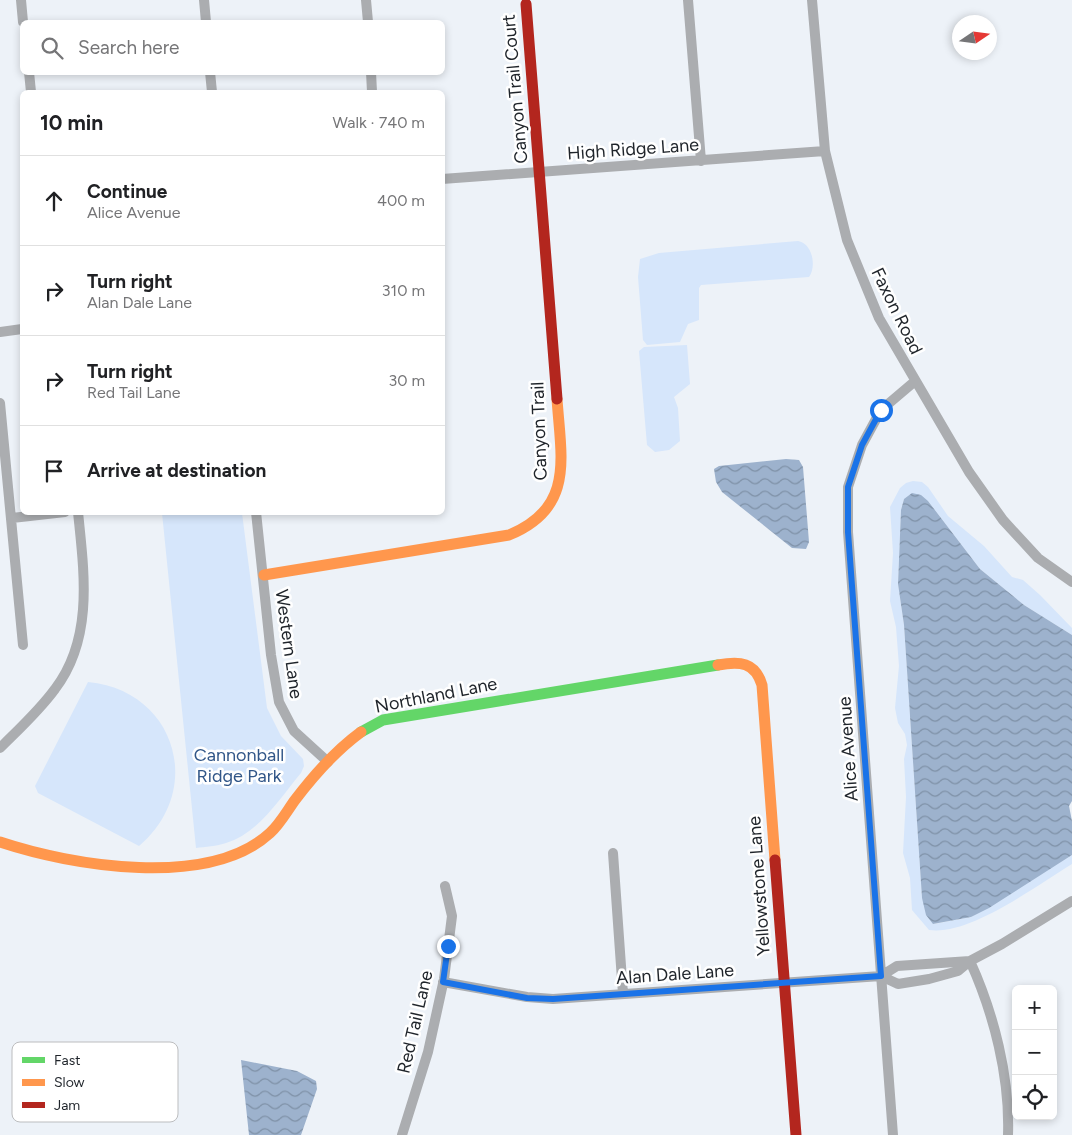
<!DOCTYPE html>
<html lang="en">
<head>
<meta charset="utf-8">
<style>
	body { margin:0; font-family:Figtree,sans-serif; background:#f6f6f6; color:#202124 }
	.controls { position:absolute; right:15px; bottom:15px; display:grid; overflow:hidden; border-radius:8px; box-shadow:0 2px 8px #0003 }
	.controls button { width:45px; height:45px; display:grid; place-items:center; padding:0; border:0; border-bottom:1px solid #e0e0e0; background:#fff; color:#202124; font:25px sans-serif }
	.compass { position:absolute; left:952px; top:15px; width:45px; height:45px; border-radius:50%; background:#fff; box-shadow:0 2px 8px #0003; rotate:77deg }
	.stop { position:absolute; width:15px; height:15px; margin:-11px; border:4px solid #1a73e8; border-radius:50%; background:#fff }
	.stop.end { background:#1a73e8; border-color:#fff; box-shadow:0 1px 5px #0008 }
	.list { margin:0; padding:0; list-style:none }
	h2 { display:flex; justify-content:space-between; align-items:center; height:65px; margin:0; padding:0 20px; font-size:21px }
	h2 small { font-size:16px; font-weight:400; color:#757577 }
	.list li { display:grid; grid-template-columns:32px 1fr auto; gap:15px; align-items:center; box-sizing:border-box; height:90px; padding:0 20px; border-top:1px solid #e0e0e0 }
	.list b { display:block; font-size:19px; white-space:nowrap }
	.list p { margin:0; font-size:16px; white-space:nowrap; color:#757577 }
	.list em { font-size:16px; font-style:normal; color:#757577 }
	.icon { flex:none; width:28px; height:28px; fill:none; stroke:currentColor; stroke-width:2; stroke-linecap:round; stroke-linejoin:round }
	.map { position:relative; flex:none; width:1072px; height:1135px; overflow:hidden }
	.search { position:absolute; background:#fff; box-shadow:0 2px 8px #0003; left:20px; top:20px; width:425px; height:55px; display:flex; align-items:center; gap:12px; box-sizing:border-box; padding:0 18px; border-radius:8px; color:#757577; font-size:19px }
	.panel { position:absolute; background:#fff; box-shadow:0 2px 8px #0003; left:20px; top:90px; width:425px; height:425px; border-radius:8px }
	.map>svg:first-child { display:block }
	.green { fill:#d6e6fb }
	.water { fill:url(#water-waves) }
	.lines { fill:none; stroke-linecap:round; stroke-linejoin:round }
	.street { stroke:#abadb0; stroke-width:10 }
	.fast { stroke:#63d668; stroke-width:11 }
	.slow { stroke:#ff974d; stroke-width:11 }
	.jam { stroke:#b3261e; stroke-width:11 }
	.route { stroke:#1a73e8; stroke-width:6 }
	.labels { text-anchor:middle; stroke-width:5; stroke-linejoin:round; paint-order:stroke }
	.street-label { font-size:18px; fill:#1f242a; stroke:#fff }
	.park-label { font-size:18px; fill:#315688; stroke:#fff }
	.key { fill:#fff; stroke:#bcbdbf; stroke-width:1 }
	.key-label { font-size:14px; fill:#1f242a }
</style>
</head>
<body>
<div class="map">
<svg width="1072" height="1135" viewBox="0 0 1072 1135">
	<defs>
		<pattern id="water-waves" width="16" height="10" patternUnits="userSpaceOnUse" patternTransform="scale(1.25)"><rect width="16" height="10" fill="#9db2cd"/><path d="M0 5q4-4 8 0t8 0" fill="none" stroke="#7f91a7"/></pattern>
	</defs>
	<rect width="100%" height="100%" fill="#edf2f8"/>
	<path class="green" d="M798,241c14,2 19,25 11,36l-108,8 -2,3v32l-11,4 -8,18 -33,3 -4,-5 -5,-63 2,-18 19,-6z
		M687,345l3,39 -16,13 4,11 2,33 -11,9 -14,2 -8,-7 -8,-94 5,-4z
		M913,481l9,1 6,5 20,29 36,30 28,31 11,3 17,15 32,33v7l-48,-30 -44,-36 -52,-68 -24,-2 -3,11 -3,74 6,41 18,273 12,26 37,-7 101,-62v9c-35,21 -102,72 -143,66l-17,-20 -2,-32 -7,-25 3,-56 -2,-38 3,-14 -2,-11 -7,-11 -3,-15 4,-42 -3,-39 -6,-26 3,-48 -3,-46 10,-19 6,-5z
		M162,513h80l25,195 14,28 22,23 1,7 -3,7c-21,25 -42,60 -75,70 -9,3 -21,4 -30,5z
		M88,682c87,8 118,107 51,164l-101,-53 -3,-7z"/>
	<path class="water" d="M786,459l13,1 4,7 6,75 -3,7 -14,-1 -70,-56 -6,-10 -2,-13 5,-3z
		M912,493l9,2 7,6 52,68 44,36 48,30v166l-3,5 3,15v34l-83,53 -18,9 -38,7 -7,-9 -4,-17 -18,-273 -6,-41 3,-74 3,-11z
		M241,1060l56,11 19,10 1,8 -16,46h-52z"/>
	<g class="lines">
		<path class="street" d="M21,0l2,22
			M204,0l2,22
			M366,0l2,22
			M688,0l13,161
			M812,0l13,151 22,89 32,78 90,154 34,48 35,38 34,24
			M29,72l2,20
			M210,72l2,20
			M371,72l1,20
			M442,179l383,-28
			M0,332l22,-3
			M0,403l23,242
			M256,512l15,143 8,47 15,29 34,31
			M12,518l53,-6
			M0,748c19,-19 39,-37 55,-59 39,-51 29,-117 23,-177
			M613,853l10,141
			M970,961c24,53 40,116 38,174
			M881,976l16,-10 73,-5
			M443,982l84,15 26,2 328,-23 17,8 31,-5 29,-8 12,-10 32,-17 70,-43
			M402,1135l26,-83 16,-73 8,-63 -7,-30
			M893,1135l-45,-603v-45l14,-42 19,-35 33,-28"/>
		<path class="fast" d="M361,732l22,-12 335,-55"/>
		<path class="slow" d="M264,575l245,-40c66,-27 52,-77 48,-136
			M718,665c22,-4 37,-3 44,20l13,175
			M0,842c72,24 209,47 270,-9 10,-9 17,-22 25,-33 19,-25 40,-49 66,-68"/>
		<path class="jam" d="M526,4l31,395
			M775,860l21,275"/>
	</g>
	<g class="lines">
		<path class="route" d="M448,946l-5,36 84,16 26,1 328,-23 -33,-444v-45l14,-42 19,-35"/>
	</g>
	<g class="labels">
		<g class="street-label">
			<text transform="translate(515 89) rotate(-95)" y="6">Canyon Trail Court</text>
			<text transform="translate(633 149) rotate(-4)" y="6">High Ridge Lane</text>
			<text transform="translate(897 311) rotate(64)" y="6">Faxon Road</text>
			<text transform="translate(539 431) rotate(-92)" y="6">Canyon Trail</text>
			<text transform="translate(289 644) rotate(82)" y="6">Western Lane</text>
			<text transform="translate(436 695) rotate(-11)" y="6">Northland Lane</text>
			<text transform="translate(848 749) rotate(-94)" y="6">Alice Avenue</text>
			<text transform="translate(759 886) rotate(-94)" y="6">Yellowstone Lane</text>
			<text transform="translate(675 974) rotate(-4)" y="6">Alan Dale Lane</text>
			<text transform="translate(415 1022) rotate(-77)" y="6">Red Tail Lane</text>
		</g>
		<g class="park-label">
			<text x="239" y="761">Cannonball<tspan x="239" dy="21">Ridge Park</tspan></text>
		</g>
	</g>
	<rect x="12" y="1042" width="166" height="80" rx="8" class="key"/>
	<rect x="22" y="1057" width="23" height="6" fill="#63d668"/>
	<rect x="22" y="1079" width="23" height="7" fill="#ff974d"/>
	<rect x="22" y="1102" width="23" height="6" fill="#b3261e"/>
	<g class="key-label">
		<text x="54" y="1065">Fast</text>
		<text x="54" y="1087">Slow</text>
		<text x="54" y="1110">Jam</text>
	</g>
</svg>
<div class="controls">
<button>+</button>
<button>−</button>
<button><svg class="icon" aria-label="locate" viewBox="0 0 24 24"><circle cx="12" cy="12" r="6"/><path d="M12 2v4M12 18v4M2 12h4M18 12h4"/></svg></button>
</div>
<svg class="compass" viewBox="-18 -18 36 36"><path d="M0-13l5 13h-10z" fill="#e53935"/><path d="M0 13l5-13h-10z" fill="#757577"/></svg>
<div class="stop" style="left:881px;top:410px"></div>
<div class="stop end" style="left:448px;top:946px"></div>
<div class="search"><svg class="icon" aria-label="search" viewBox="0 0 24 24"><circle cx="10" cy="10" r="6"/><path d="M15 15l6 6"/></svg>Search here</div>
<section class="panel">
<h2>10 min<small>Walk · 740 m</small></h2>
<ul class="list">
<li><svg class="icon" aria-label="ahead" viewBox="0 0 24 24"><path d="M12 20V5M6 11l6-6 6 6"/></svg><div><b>Continue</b><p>Alice Avenue</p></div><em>400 m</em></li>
<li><svg class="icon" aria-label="right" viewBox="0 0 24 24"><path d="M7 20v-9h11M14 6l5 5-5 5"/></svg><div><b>Turn right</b><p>Alan Dale Lane</p></div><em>310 m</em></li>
<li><svg class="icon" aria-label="right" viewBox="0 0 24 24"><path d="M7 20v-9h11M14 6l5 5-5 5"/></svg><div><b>Turn right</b><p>Red Tail Lane</p></div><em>30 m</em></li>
<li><svg class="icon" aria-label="arrive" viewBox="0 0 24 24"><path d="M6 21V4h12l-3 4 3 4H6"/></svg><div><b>Arrive at destination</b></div></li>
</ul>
</section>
</div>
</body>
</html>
